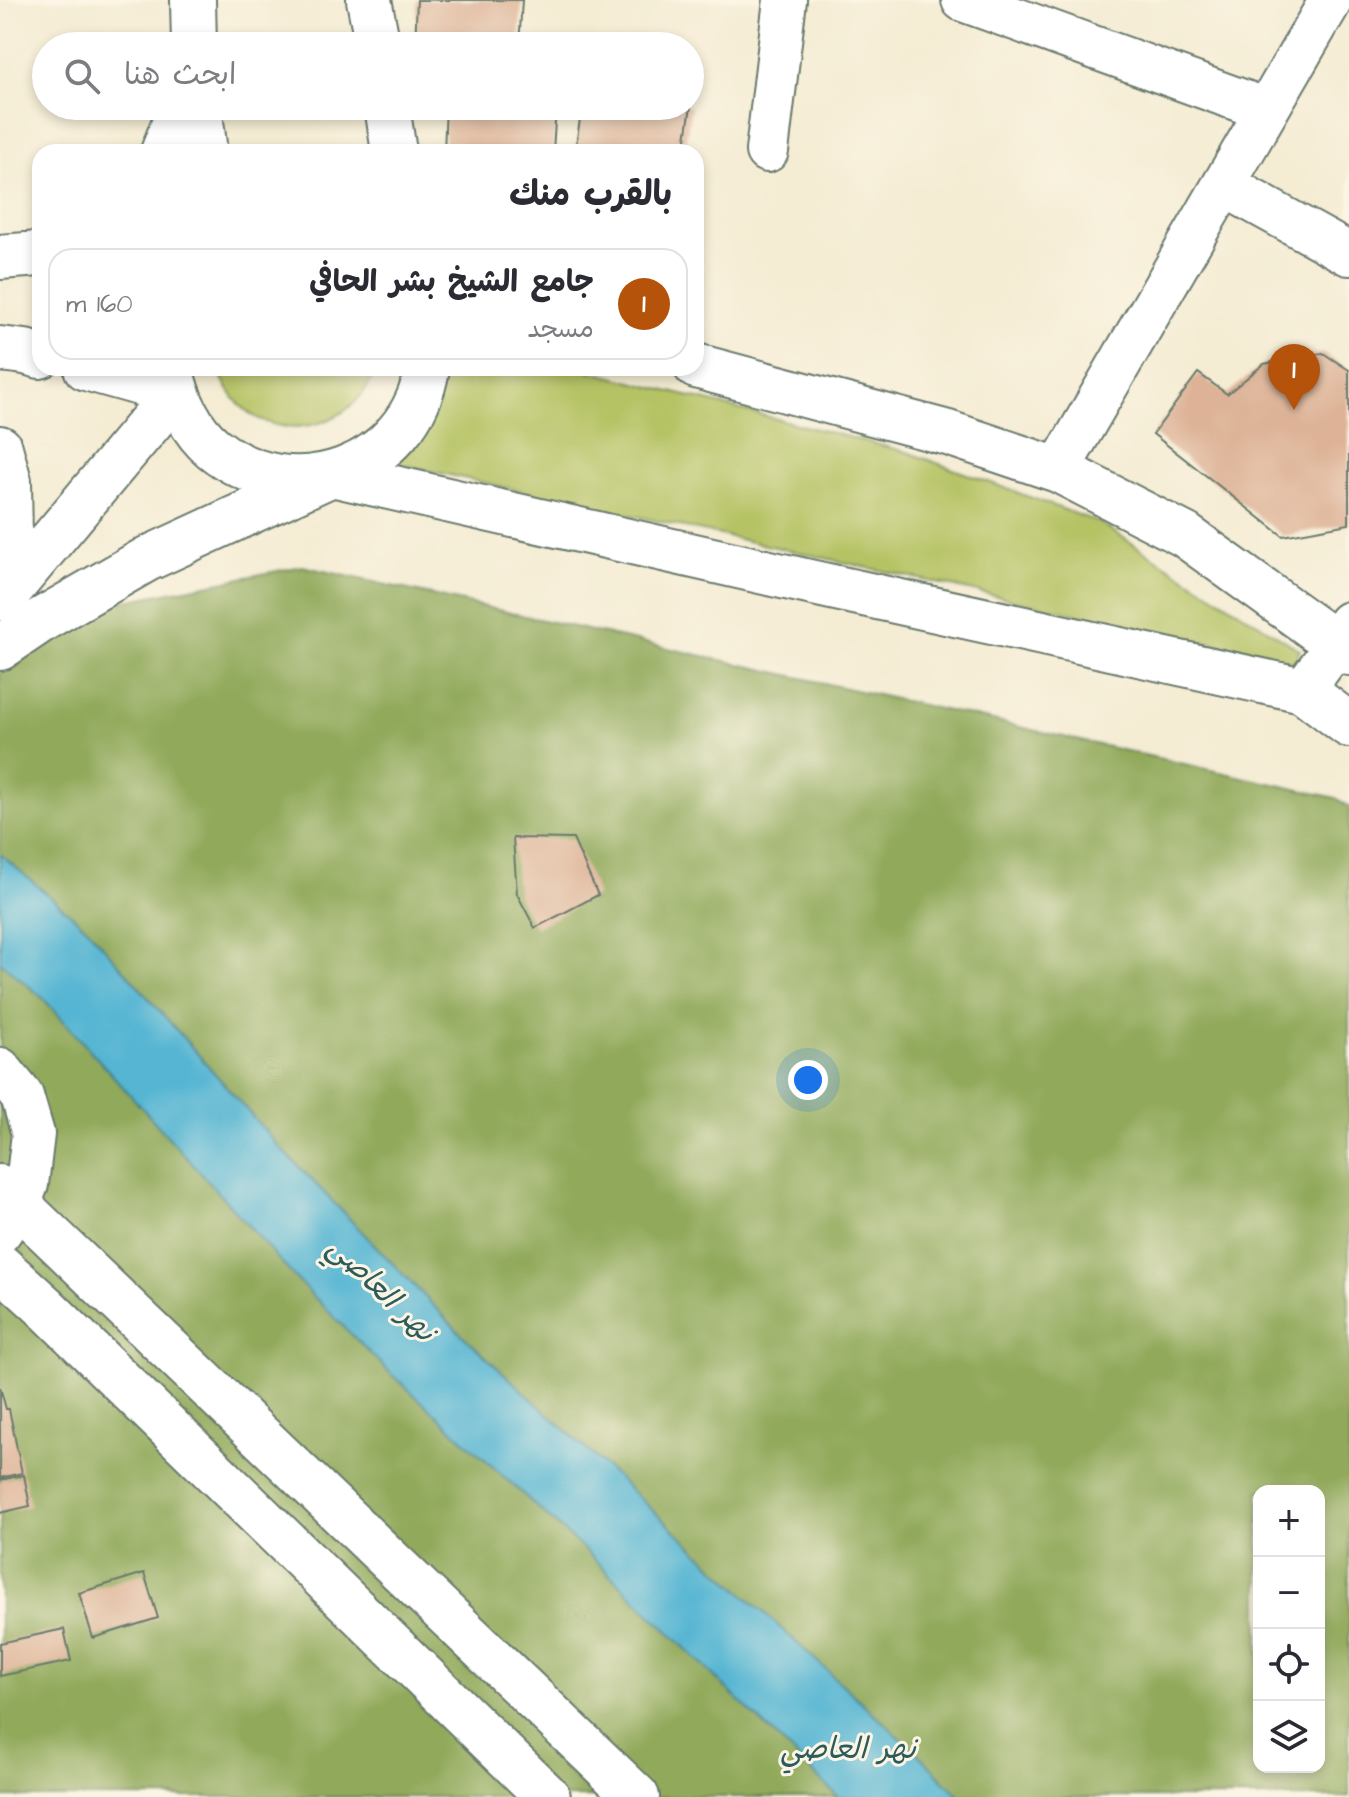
<!DOCTYPE html>
<html lang="ar">
<head>
<meta charset="utf-8">
<style>
	body { margin:0; font-family:"Architects Daughter","Playpen Sans Arabic",sans-serif; background:#f2f2f3; color:#2b2b33; direction:rtl }
	.controls { position:absolute; right:24px; bottom:24px; display:grid; overflow:hidden; border-radius:16px; box-shadow:0 4px 12px #0003 }
	.controls button { width:72px; height:72px; display:grid; place-items:center; padding:0; border:0; border-bottom:2px solid #e1e1e2; background:#fff; color:#2b2b33; font:40px sans-serif }
	.you { position:absolute; left:808px; top:1080px; width:28px; height:28px; margin:-20px; border:6px solid #fff; border-radius:50%; background:#1a73e8; box-shadow:0 0 0 12px #1a73e833 }
	.badge { display:grid; place-items:center; width:52px; height:52px; border-radius:50%; background:#b45309; color:#fff; font-size:26px; font-weight:700 }
	.pin { position:absolute; translate:-50% -66px; filter:drop-shadow(0 2px 4px #0008) }
	.pin::after { content:''; position:absolute; top:42px; width:28px; height:24px; background:inherit; clip-path:polygon(0 0,100% 0,50% 100%) }
	.list { margin:0; padding:0; list-style:none }
	h2 { display:flex; justify-content:space-between; align-items:center; height:104px; margin:0; padding:0 32px; font-size:34px }
	h2 small { font-size:26px; font-weight:400; color:#7c7c81 }
	.list li { display:grid; grid-template-columns:52px 1fr auto; gap:24px; align-items:center; box-sizing:border-box; height:112px; margin:0 16px 16px; padding:0 16px; border:2px solid #e1e1e2; border-radius:24px }
	.list b { display:block; font-size:30px; white-space:nowrap }
	.list p { margin:0; font-size:26px; white-space:nowrap; color:#7c7c81 }
	.list em { font-size:26px; font-style:normal; color:#7c7c81 }
	.icon { flex:none; width:44px; height:44px; fill:none; stroke:currentColor; stroke-width:2; stroke-linecap:round; stroke-linejoin:round }
	.map { position:relative; flex:none; width:1349px; height:1797px; overflow:hidden; direction:ltr }
	.search { position:absolute; background:#fff; box-shadow:0 4px 12px #0003; left:32px; top:32px; width:672px; height:88px; display:flex; align-items:center; gap:20px; box-sizing:border-box; padding:0 28px; border-radius:44px; color:#7c7c81; font-size:30px }
	.panel { position:absolute; background:#fff; box-shadow:0 4px 12px #0003; left:32px; top:144px; width:672px; height:232px; border-radius:24px; direction:rtl }
	.map>svg:first-child { display:block }
	.green { fill:#b6c365; stroke:#6a804c; stroke-width:2 }
	.forest { fill:#90a95a; stroke:#587347; stroke-width:2; fill-rule:evenodd }
	.water { fill:#54b5d3; stroke:#3a7984; stroke-width:2 }
	.building { fill:#ddb296 }
	.lines { fill:none; stroke-linecap:round; stroke-linejoin:round }
	.minor-casing { stroke:#6a7a6c; stroke-width:46 }
	.major-casing { stroke:#6a7a6c; stroke-width:48 }
	.highway-casing { stroke:#6a7a6c; stroke-width:48 }
	.minor { stroke:#fff; stroke-width:42 }
	.major { stroke:#fff; stroke-width:44 }
	.highway { stroke:#fff; stroke-width:44 }
	.labels { text-anchor:middle; stroke-width:6; stroke-linejoin:round; paint-order:stroke }
	.water-label { font-size:30px; font-style:italic; fill:#2c5b5c; stroke:#fcf5e5 }
</style>
</head>
<body>
<div class="map">
<svg width="1349" height="1797" viewBox="0 0 1349 1797">
	<rect width="100%" height="100%" fill="#fcf5e5"/>
	<filter id="ink" filterUnits="userSpaceOnUse"><feTurbulence type="fractalNoise" baseFrequency=".0125" numOctaves="2"/><feDisplacementMap in="SourceGraphic" scale="16" xChannelSelector="R" yChannelSelector="G"/><feConvolveMatrix kernelMatrix="1 2 1 2 8 2 1 2 1" color-interpolation-filters="sRGB"/></filter>
	<filter id="wash" filterUnits="userSpaceOnUse"><feTurbulence type="fractalNoise" baseFrequency=".006" numOctaves="4" result="noise"/><feDisplacementMap in="SourceGraphic" scale="32" xChannelSelector="R" yChannelSelector="G"/><feGaussianBlur stdDeviation="1.8" result="paint"/><feColorMatrix in="noise" values="0 0 0 0 0 0 0 0 0 0 0 0 0 0 0 0 0 1.4 0 .05"/><feComposite in="paint" operator="in"/></filter>
	<g filter="url(#wash)">
		<rect width="100%" height="100%" fill="#f4ecd3"/>
		<path class="green" d="M218,368h158c-17,56 -93,80 -136,37 -11,-11 -17,-23 -22,-37z
			M440,368h137l330,84 193,71 200,127 -6,12 -912,-202z"/>
		<path class="forest" d="M302,566l1034,232 13,9v990h-389l-39,-40 -461,-424 -186,-192 -187,-213 -87,-74v-241l110,-9zM1259,1491h60v276h-60z
			M0,962l43,36 256,284 86,86 209,191 244,238h-838z"/>
		<path class="water" d="M0,854l87,74 187,213 186,192 461,424 39,40h-122l-244,-238 -209,-191 -86,-86 -256,-284 -43,-36z"/>
		<g id="blocks">
			<path class="building" d="M417,0h105l-3,46 -104,-1z
				M446,106h110l-3,46h-109z
				M582,106h109l-7,46h-109z
				M1323,353l26,17v154l-66,12 -130,-102 45,-61 29,21 37,-30z
				M513,838l60,1 25,56 -63,33 -18,-34z
				M0,1387l6,22h3l13,64 -22,5z
				M24,1475l6,31 -30,7v-33z
				M144,1573l14,45 -65,20 -14,-45z
				M64,1629l7,32 -71,15v-33z"/>
		</g>
	</g>
	<g filter="url(#ink)">
		<use href="#blocks" fill-opacity="0" stroke="#6a7a6c" stroke-width="2"/>
		<g class="lines">
			<g class="minor-casing">
				<path id="minor" d="M963,0l304,110
					M767,151l18,-151
					M1224,185l125,69
					M1058,470l273,-470
					M1303,690l34,-46 12,-21
					M0,1069l22,27 11,38 -6,50 -8,21 -19,27"/>
			</g>
			<g class="major-casing">
				<path id="major" d="M0,257l40,-3
					M0,349l25,3 15,4
					M0,448l9,33 1,59 -10,58
					M0,598l9,-7 166,-198 -89,-25
					M0,648l43,-29 104,-60 185,-85
					M0,1187l637,610
					M0,1266l44,40 504,491"/>
			</g>
			<g class="highway-casing">
				<path id="highway" d="M193,0l1,46
					M369,0l9,46
					M199,106l6,46
					M387,106l7,46
					M163,152l18,-46
					M696,366l252,67 110,37 127,65 164,118
					M170,368c7,30 19,60 43,80 79,64 198,21 214,-80
					M332,474l477,108 494,108 46,35"/>
			</g>
			<use href="#minor" class="minor"/>
			<use href="#major" class="major"/>
			<use href="#highway" class="highway"/>
		</g>
	</g>
	<g class="labels">
		<g class="water-label">
			<text transform="translate(382 1289) rotate(44)" y="10">نهر العاصي</text>
			<text x="848" y="1758">نهر العاصي</text>
		</g>
	</g>
</svg>
<div class="controls">
<button>+</button>
<button>−</button>
<button><svg class="icon" aria-label="locate" viewBox="0 0 24 24"><circle cx="12" cy="12" r="6"/><path d="M12 2v4M12 18v4M2 12h4M18 12h4"/></svg></button>
<button><svg class="icon" aria-label="layers" viewBox="0 0 24 24"><path d="M12 4l9 5-9 5-9-5zM3 14l9 5 9-5"/></svg></button>
</div>
<div class="you"></div>
<div class="pin badge" style="left:1294px;top:410px">1</div>
<div class="search"><svg class="icon" aria-label="search" viewBox="0 0 24 24"><circle cx="10" cy="10" r="6"/><path d="M15 15l6 6"/></svg>ابحث هنا</div>
<section class="panel">
<h2>بالقرب منك<small></small></h2>
<ul class="list">
<li><span class="badge">1</span><div><b>جامع الشيخ بشر الحافي</b><p>مسجد</p></div><em>160 m</em></li>
</ul>
</section>
</div>
</body>
</html>
